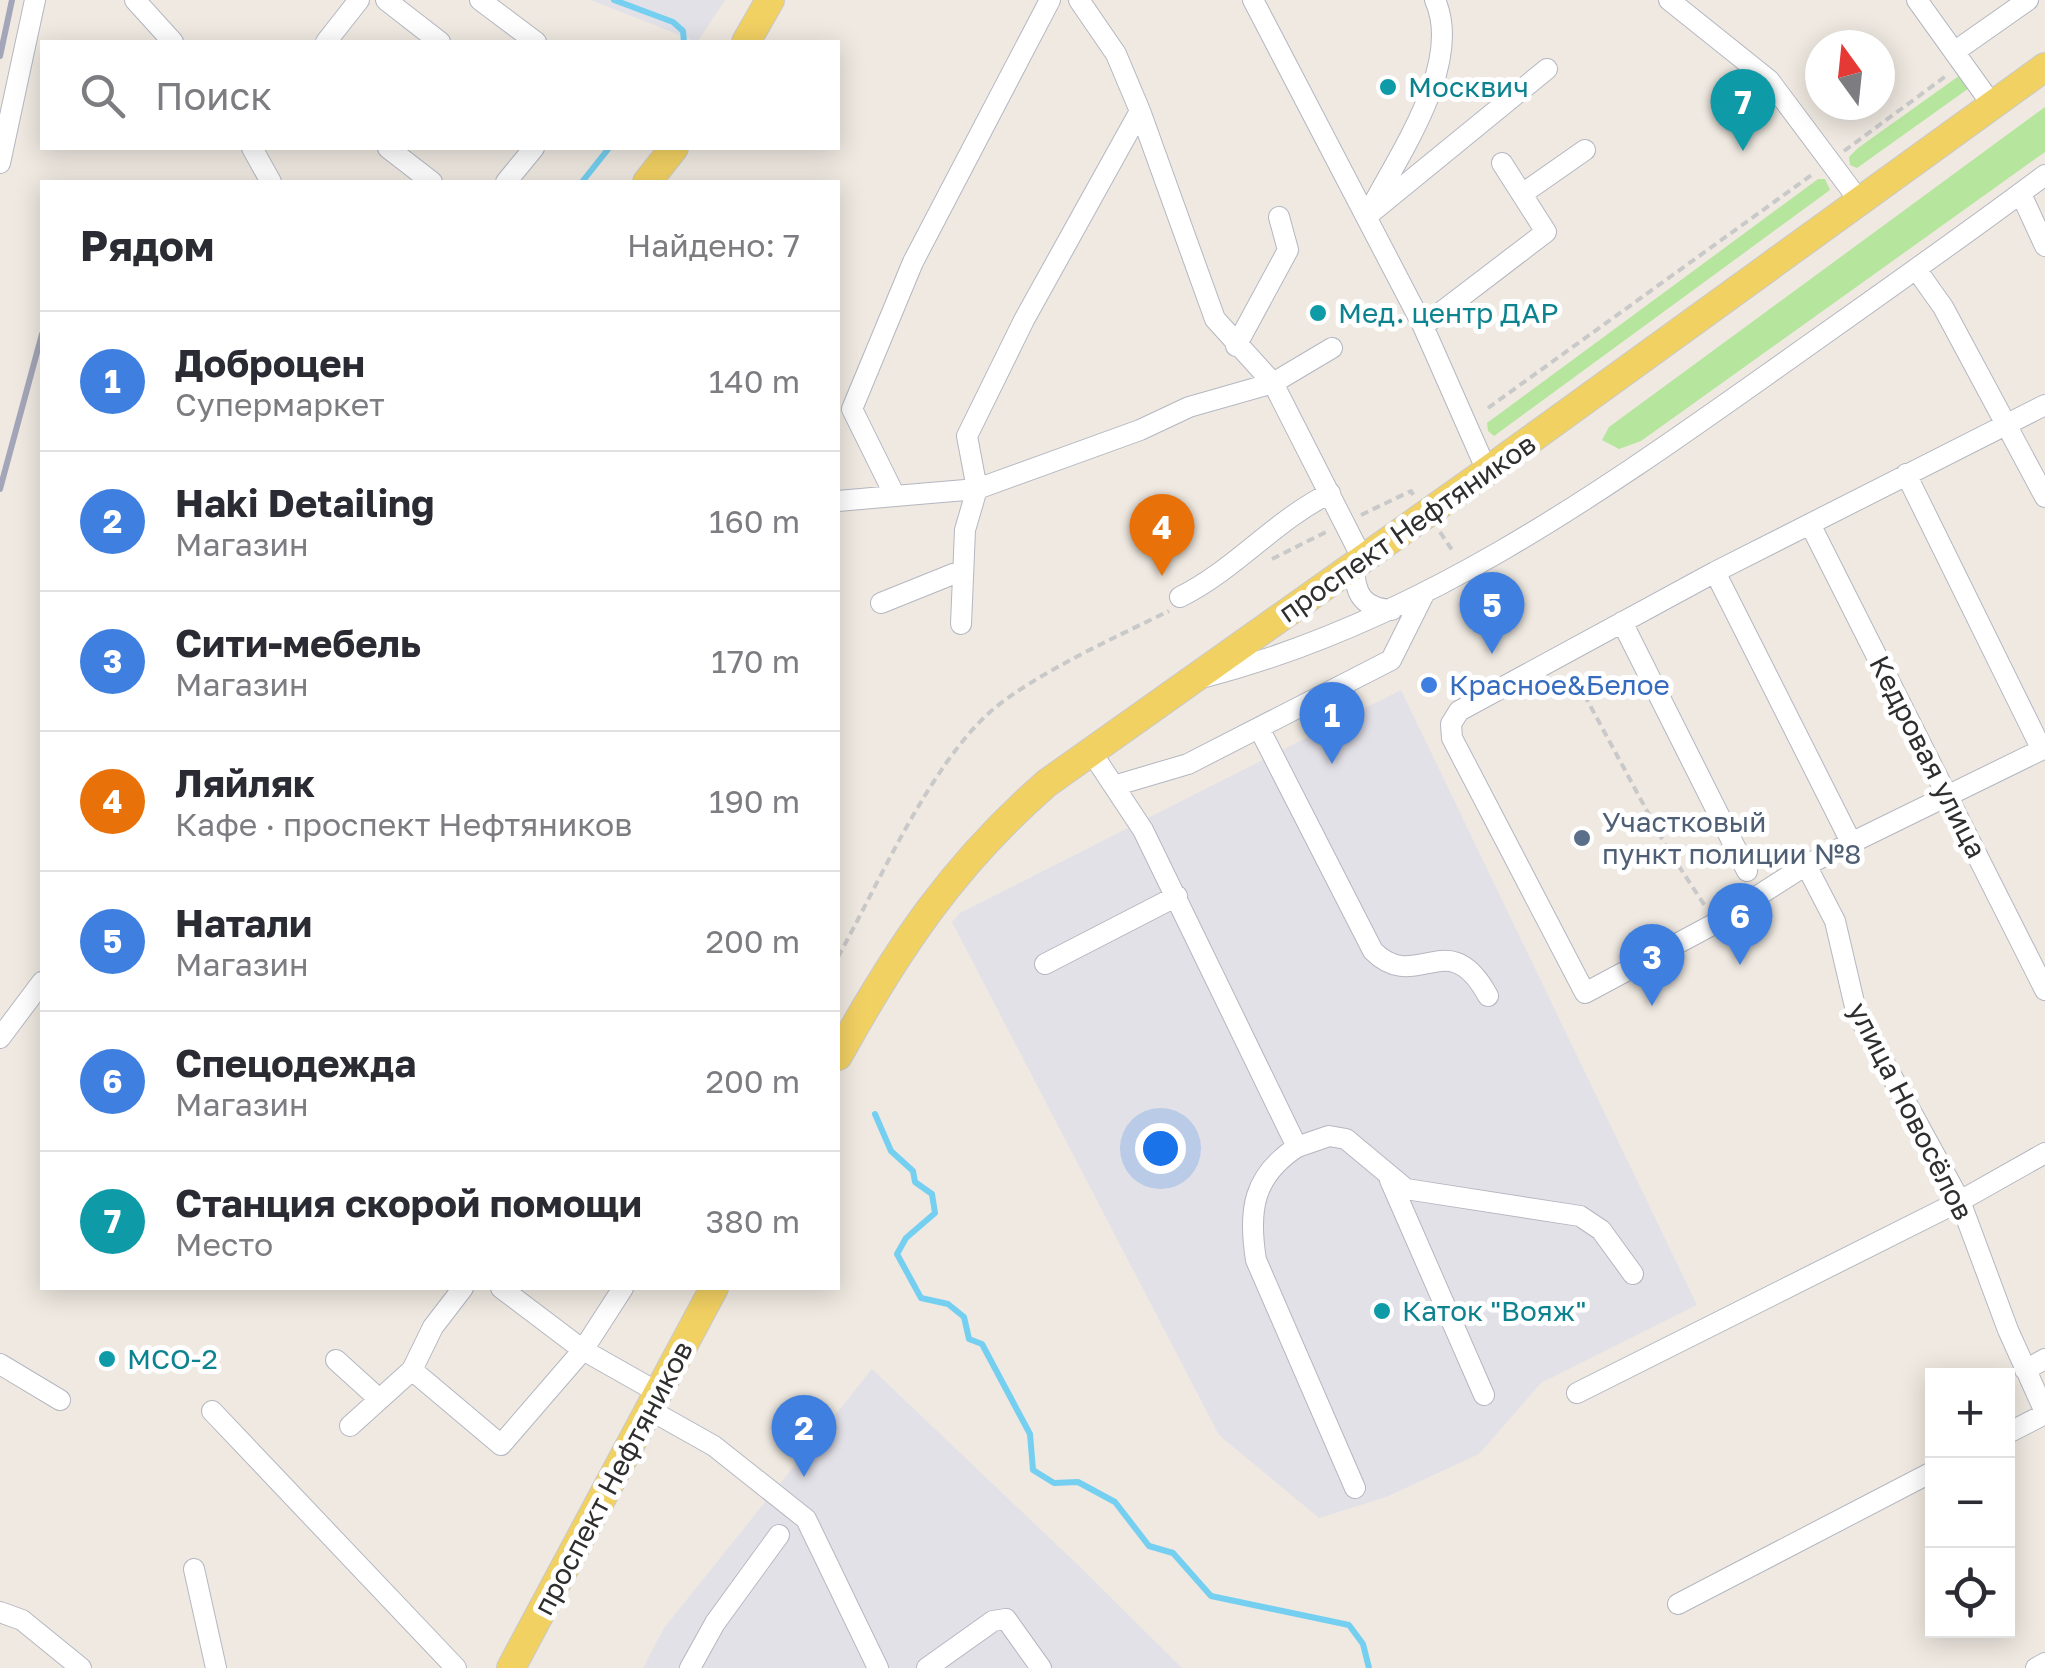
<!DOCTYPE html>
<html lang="ru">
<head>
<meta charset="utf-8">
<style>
	body { margin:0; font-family:"Golos Text",sans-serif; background:#f7f7f7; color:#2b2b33 }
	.controls { position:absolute; right:30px; bottom:30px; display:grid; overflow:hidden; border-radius:0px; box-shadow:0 5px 25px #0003 }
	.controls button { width:90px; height:90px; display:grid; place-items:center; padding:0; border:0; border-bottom:2px solid #e1e1e2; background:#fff; color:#2b2b33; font:50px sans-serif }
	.compass { position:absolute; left:1805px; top:30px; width:90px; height:90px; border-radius:50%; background:#fff; box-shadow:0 5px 25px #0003; rotate:345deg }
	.you { position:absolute; left:1160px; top:1148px; width:35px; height:35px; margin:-25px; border:8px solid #fff; border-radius:50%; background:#1a73e8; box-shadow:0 0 0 15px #1a73e833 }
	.badge { display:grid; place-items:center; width:65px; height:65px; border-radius:50%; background:#4264fb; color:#fff; font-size:32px; font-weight:700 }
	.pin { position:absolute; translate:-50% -82px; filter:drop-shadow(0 2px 5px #0008) }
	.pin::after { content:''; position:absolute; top:52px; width:35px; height:30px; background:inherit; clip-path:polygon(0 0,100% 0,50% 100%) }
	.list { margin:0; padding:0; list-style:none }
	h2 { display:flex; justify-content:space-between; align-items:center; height:130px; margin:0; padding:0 40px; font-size:42px }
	h2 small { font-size:32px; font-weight:400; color:#7c7c81 }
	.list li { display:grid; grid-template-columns:65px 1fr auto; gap:30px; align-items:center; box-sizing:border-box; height:140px; padding:0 40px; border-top:2px solid #e1e1e2 }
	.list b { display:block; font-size:38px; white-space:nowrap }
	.list p { margin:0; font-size:32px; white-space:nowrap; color:#7c7c81 }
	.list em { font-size:32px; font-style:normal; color:#7c7c81 }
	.icon { flex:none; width:55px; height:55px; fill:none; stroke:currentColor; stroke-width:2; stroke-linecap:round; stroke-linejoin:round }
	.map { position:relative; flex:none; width:2045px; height:1668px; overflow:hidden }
	.search { position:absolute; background:#fff; box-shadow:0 5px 25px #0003; left:40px; top:40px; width:800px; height:110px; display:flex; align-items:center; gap:25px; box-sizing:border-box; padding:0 35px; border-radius:0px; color:#7c7c81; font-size:38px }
	.panel { position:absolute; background:#fff; box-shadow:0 5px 25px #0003; left:40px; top:180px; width:800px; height:1110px; border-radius:0px }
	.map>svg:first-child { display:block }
	.industrial { fill:#e3e1e8 }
	.green { fill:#b6e59e }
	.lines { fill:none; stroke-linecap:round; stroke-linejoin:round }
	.stream { stroke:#75cff0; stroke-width:6 }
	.minor-casing { stroke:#b4b7c1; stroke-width:22 }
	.major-casing { stroke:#c9c9c9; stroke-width:30 }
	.path { stroke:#c9c9c9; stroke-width:4; stroke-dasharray:8 5; stroke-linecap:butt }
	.minor { stroke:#fff; stroke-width:20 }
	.major { stroke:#f2d163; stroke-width:28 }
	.rail { stroke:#a3a6b8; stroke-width:6 }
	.culture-dot { fill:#0f9aa8; stroke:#fff; stroke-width:4 }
	.shop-dot { fill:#3f7fe0; stroke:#fff; stroke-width:4 }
	.service-dot { fill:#5c6f8a; stroke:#fff; stroke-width:4 }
	.labels { text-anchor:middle; stroke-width:10; stroke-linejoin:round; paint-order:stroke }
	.culture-label { font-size:28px; fill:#0d838f; stroke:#fff; text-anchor:start }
	.street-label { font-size:28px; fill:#2e2e2e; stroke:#fff }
	.shop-label { font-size:28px; fill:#366cbe; stroke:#fff; text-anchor:start }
	.service-label { font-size:28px; fill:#4e5e75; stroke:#fff; text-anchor:start }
</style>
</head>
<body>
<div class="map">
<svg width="2045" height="1668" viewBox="0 0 2045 1668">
	<rect width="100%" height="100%" fill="#efe9e1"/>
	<path class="industrial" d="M591,0h134l-28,42z
		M1401,690l296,615 -156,78 -62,71 -93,43 -67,21 -100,-83 -267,-513 8,-9z
		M872,1369l206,196 104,103h-539l21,-40z"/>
	<path class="green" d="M1963,73l9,13 -115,82 -7,-3 -1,-8 9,-9z
		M2045,107v45l-404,289 -22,8 -17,-9 7,-13z
		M1818,179h7l5,11 -336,246 -6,-5 -1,-8z"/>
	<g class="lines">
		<path class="stream" d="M614,0l59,22 10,9 1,11
			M582,182l27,-34
			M875,1114l16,37 22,20 2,11 17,12 3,19 -29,25 -9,16 24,44 27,6 16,13 5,22 13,5 48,90 3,36 21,13 24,-1 37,20 34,44 24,7 38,43 138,29 14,19 6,24"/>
		<g class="minor-casing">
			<path id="minor" d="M135,0l38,42
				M386,0l54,42
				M480,0l56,42
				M1079,0l37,54 24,57
				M1253,0l170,326 64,145
				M1435,0c29,65 -39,158 -68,216l180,-147
				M1669,0l100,80 92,123
				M1917,0l76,106
				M326,42l33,-42
				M1954,52l74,-52
				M252,148l19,34
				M388,148l44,34
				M0,163l35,-163
				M506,182l28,-34
				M1522,194l63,-44
				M2021,194l24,52
				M1916,269l27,38 102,190
				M1423,326l123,-94 -44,-69
				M1236,346l52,-96 -9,-33
				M1332,348l-59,35 -84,24 -49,23 -163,59 -10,-53 57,-116 116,-209 75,208 58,64 90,177
				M2045,405l-330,167 -256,139 -8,13 1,14 133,255 129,-69 92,-59 239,-117
				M1906,474l136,276
				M838,501l57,-5
				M1810,524l235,466
				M1354,567c1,28 9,41 38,43
				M1715,572l136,270
				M1180,597c56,-28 94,-76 150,-104
				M881,603l82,-33
				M1622,622l125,249
				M961,624l4,-94 12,-41 -82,7 -43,-87 61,-147 137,-262
				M1205,677c210,-54 388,-179 563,-303 93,-66 186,-131 277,-199
				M1259,728l114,223c44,44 75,-29 115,45
				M1090,750l53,80 154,317 32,-11 17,3 60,50 174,27 21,14 32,44
				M1117,785l71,-21 203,-104 33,-66
				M1806,865l29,56 21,90 104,190 48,129 37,82
				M1045,964l132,-68
				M0,1038l42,-56
				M1297,1147c-44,29 -49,63 -41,113l99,228
				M1390,1180l94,215
				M501,1288l82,62 76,43
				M336,1360l43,39
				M0,1364l60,36
				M412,1370l89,75 82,-95 40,-62
				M2025,1370l20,-11
				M1577,1393l383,-192 85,-48
				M650,1410l64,36 92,73 72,149
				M212,1411l244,257
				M350,1426l62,-56 21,-43 30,-39
				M2008,1433l37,-19
				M194,1569l22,99
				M1678,1604l254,-132
				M0,1612l22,8 59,48
				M690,1668l25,-45 64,-88
				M927,1668l66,-47 13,-2 35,49
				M2036,1668l9,-5"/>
		</g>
		<g class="major-casing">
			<path id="major" d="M746,42l24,-42
				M647,182l27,-34
				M838,1056c60,-108 115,-191 209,-273l440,-312 558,-404
				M511,1668l203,-380"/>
		</g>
		<path class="path" d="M1844,151l102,-75
			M1488,408l325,-234
			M1361,515l50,-24 3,5
			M1440,532l14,21
			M1272,559l54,-27
			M1474,587l21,34
			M1572,672l95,176 38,58
			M838,957c41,-74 90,-189 152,-245 44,-38 126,-75 179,-101"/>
		<use href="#minor" class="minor"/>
		<use href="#major" class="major"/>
		<path class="rail" d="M0,56l12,-56
			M0,489l42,-155"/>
	</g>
	<g class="culture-dot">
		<circle cx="1388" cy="87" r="10"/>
		<circle cx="1318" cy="313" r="10"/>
		<circle cx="1382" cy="1311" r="10"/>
		<circle cx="107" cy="1359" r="10"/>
	</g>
	<circle class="shop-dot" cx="1429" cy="685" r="10"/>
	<circle class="service-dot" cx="1582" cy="838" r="10"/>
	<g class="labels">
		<g class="culture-label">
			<text x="1408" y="97">Москвич</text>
			<text x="1338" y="323">Мед. центр ДАР</text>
			<text x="1402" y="1321">Каток "Вояж"</text>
			<text x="127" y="1369">МСО-2</text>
		</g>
		<g class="street-label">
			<text transform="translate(1407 528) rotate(-35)" y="10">проспект Нефтяников</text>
			<text transform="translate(1928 757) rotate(63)" y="10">Кедровая улица</text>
			<text transform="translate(1911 1111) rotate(63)" y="10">улица Новосёлов</text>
			<text transform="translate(613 1478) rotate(-62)" y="10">проспект Нефтяников</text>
		</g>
		<g class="shop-label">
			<text x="1449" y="695">Красное&amp;Белое</text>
		</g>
		<g class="service-label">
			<text x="1602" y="832">Участковый<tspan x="1602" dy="32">пункт полиции №8</tspan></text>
		</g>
	</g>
</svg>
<div class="controls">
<button>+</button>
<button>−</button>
<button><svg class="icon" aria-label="locate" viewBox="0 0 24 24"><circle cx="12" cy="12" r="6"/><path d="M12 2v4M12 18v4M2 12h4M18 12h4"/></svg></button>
</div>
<svg class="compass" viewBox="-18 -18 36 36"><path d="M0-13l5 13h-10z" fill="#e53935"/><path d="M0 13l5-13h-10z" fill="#7c7c81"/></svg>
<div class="you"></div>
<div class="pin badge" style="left:1332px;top:764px;background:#3f7fe0">1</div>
<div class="pin badge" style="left:804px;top:1477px;background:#3f7fe0">2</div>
<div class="pin badge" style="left:1652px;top:1006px;background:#3f7fe0">3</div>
<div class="pin badge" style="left:1162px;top:576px;background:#e8710a">4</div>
<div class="pin badge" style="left:1492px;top:654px;background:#3f7fe0">5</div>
<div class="pin badge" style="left:1740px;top:965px;background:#3f7fe0">6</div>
<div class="pin badge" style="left:1743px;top:151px;background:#0f9aa8">7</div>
<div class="search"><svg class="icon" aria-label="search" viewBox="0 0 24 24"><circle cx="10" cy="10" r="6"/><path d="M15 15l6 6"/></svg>Поиск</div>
<section class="panel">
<h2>Рядом<small>Найдено: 7</small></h2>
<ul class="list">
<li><span class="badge" style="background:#3f7fe0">1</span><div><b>Доброцен</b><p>Супермаркет</p></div><em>140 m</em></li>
<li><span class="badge" style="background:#3f7fe0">2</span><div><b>Haki Detailing</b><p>Магазин</p></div><em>160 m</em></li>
<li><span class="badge" style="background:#3f7fe0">3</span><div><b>Сити-мебель</b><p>Магазин</p></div><em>170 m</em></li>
<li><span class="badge" style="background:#e8710a">4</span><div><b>Ляйляк</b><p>Кафе · проспект Нефтяников</p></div><em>190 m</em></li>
<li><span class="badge" style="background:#3f7fe0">5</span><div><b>Натали</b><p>Магазин</p></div><em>200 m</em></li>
<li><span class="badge" style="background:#3f7fe0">6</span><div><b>Спецодежда</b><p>Магазин</p></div><em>200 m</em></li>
<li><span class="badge" style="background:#0f9aa8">7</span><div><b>Станция скорой помощи</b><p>Место</p></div><em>380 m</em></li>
</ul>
</section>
</div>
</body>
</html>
